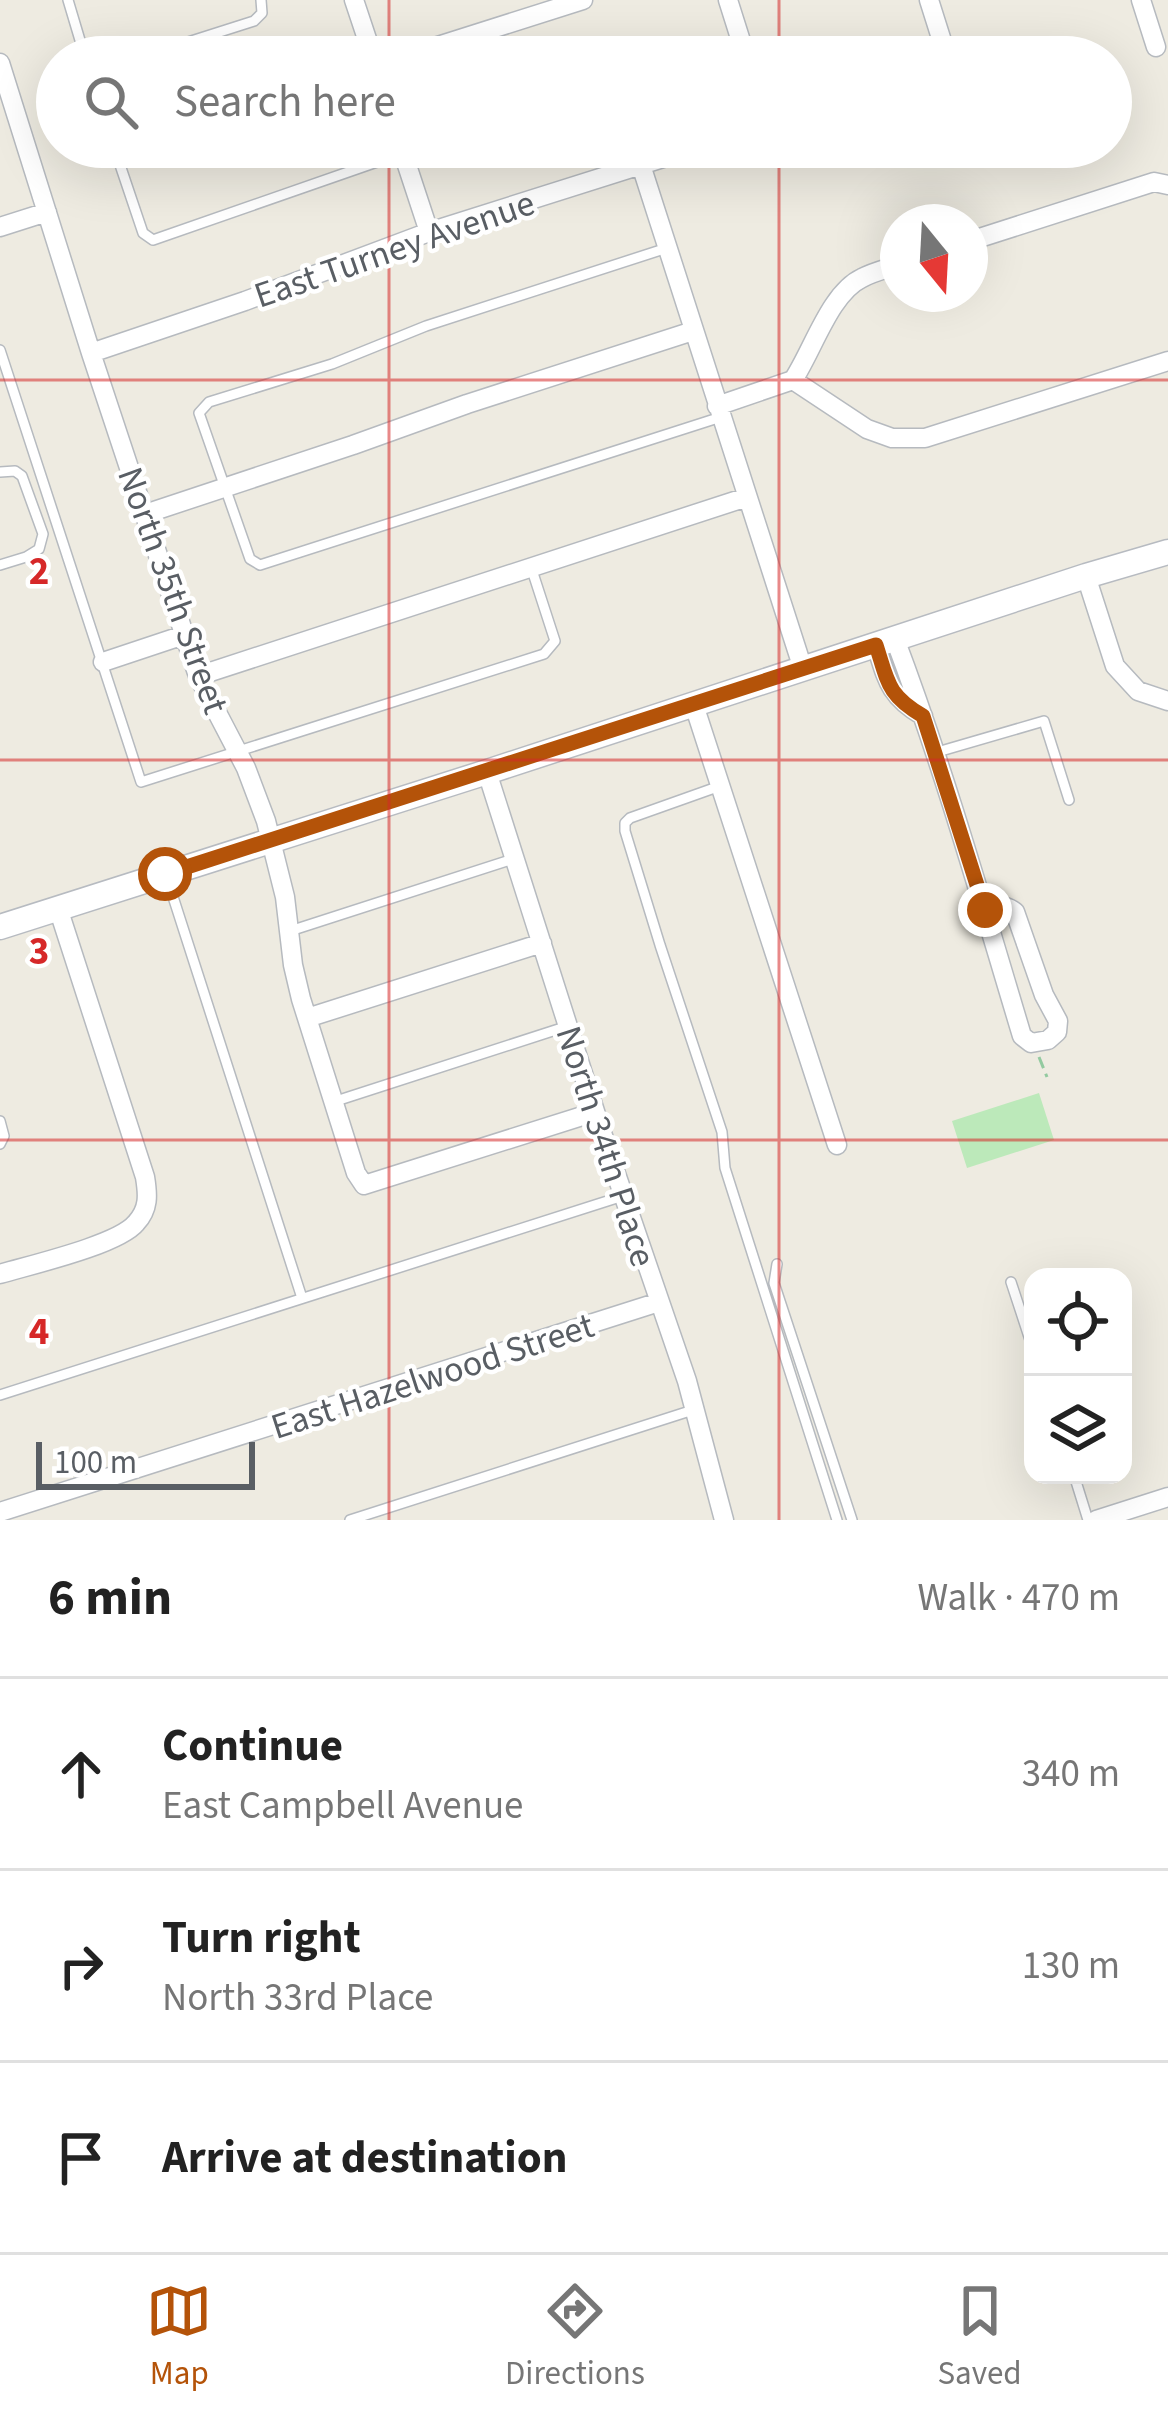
<!DOCTYPE html>
<html lang="en">
<head>
<meta charset="utf-8">
<style>
	body { margin:0; font-family:"Source Sans 3",sans-serif; background:#f6f6f6; color:#222 }
	.controls { position:absolute; right:36px; bottom:36px; display:grid; overflow:hidden; border-radius:24px; box-shadow:0 12px 48px #0002 }
	.controls button { width:108px; height:108px; display:grid; place-items:center; padding:0; border:0; border-bottom:3px solid #e0e0e0; background:#fff; color:#222; font:60px sans-serif }
	.compass { position:absolute; left:880px; top:204px; width:108px; height:108px; border-radius:50%; background:#fff; box-shadow:0 12px 48px #0002; rotate:162deg }
	.scale { position:absolute; left:36px; bottom:30px; width:219px; box-sizing:border-box; padding-left:12px; border:6px solid #595e64; border-top:0; font-size:33px; line-height:42px; white-space:nowrap; color:#595e64; -webkit-text-stroke:9px #fff; paint-order:stroke }
	.stop { position:absolute; width:36px; height:36px; margin:-27px; border:9px solid #b45309; border-radius:50%; background:#fff }
	.stop.end { background:#b45309; border-color:#fff; box-shadow:0 3px 12px #0008 }
	.list { margin:0; padding:0; list-style:none }
	h2 { display:flex; justify-content:space-between; align-items:center; height:156px; margin:0; padding:0 48px; font-size:51px }
	h2 small { font-size:39px; font-weight:400; color:#767676 }
	.list li { display:grid; grid-template-columns:78px 1fr auto; gap:36px; align-items:center; box-sizing:border-box; height:192px; padding:0 48px; border-top:3px solid #e0e0e0 }
	.list b { display:block; font-size:45px; white-space:nowrap }
	.list p { margin:0; font-size:39px; white-space:nowrap; color:#767676 }
	.list em { font-size:39px; font-style:normal; color:#767676 }
	.icon { flex:none; width:66px; height:66px; fill:none; stroke:currentColor; stroke-width:2; stroke-linecap:round; stroke-linejoin:round }
	.map { position:relative; flex:none; width:1168px; height:1520px; overflow:hidden }
	.search { position:absolute; background:#fff; box-shadow:0 12px 48px #0002; left:36px; right:36px; top:36px; height:132px; display:flex; align-items:center; gap:30px; box-sizing:border-box; padding:0 42px; border-radius:66px; color:#767676; font-size:45px }
	.sheet { height:732px; background:#fff }
	nav { display:flex; justify-content:space-around; align-items:center; box-sizing:border-box; height:168px; border-top:3px solid #e0e0e0; background:#fff; font-size:33px; color:#767676 }
	nav a { display:grid; justify-items:center; gap:6px }
	nav .on { color:#b45309 }
	.map>svg:first-child { display:block }
	.green { fill:#bce9ba }
	.lines { fill:none; stroke-linecap:round; stroke-linejoin:round }
	.lane-casing { stroke:#b6babf; stroke-width:12 }
	.street-casing { stroke:#b6babf; stroke-width:21 }
	.secondary-casing { stroke:#b7bbc1; stroke-width:27 }
	.path { stroke:#93caa0; stroke-width:3; stroke-dasharray:12 6; stroke-linecap:butt }
	.lane { stroke:#fff; stroke-width:9 }
	.street { stroke:#fff; stroke-width:18 }
	.secondary { stroke:#fff; stroke-width:24 }
	.route { stroke:#b45309; stroke-width:15 }
	.grid { fill:none; stroke:#d62828; stroke-width:3; stroke-opacity:0.55 }
	.labels { text-anchor:middle; stroke-width:9; stroke-linejoin:round; paint-order:stroke }
	.street-label { font-size:36px; fill:#595e64; stroke:#fff }
	.grid-label { font-size:39px; text-anchor:middle; font-weight:bold; fill:#d62828; stroke:#fff; stroke-width:9; stroke-linejoin:round; paint-order:stroke }
</style>
</head>
<body>
<div class="map">
<svg width="1168" height="1520" viewBox="0 0 1168 1520">
	<rect width="100%" height="100%" fill="#eeebe1"/>
	<path class="green" d="M1039,1093l15,47 -87,28 -15,-47z"/>
	<g class="lines">
		<g class="lane-casing">
			<path id="lane" d="M68,0l17,57
				M141,57l113,-36 8,-8 -1,-13
				M695,57l46,-15
				M114,147l29,86 10,7 267,-93
				M667,248l-241,78 -94,38 -123,38 -10,11 51,146 10,6 461,-148
				M0,350l141,432 403,-128 11,-13 -24,-74
				M0,472l15,-1 7,5 21,58 -4,15 -13,8 -26,8
				M934,753l110,-32 25,79
				M720,786l-90,32 -5,5v8l35,114 62,187 3,36 112,352
				M166,875l136,423
				M290,931l223,-72
				M333,1102l235,-76
				M0,1121l4,15 -4,8
				M777,1264l-3,19 78,237
				M1011,1282l22,67
				M0,1395l623,-199
				M1074,1475l14,45
				M350,1520l343,-110"/>
		</g>
		<g class="street-casing">
			<path id="street" d="M354,0l19,57
				M728,0l18,57
				M929,0l18,57
				M1141,0l15,47
				M403,57l180,-57
				M0,63l91,290 107,323 48,92 20,53 19,76 8,68 8,34 55,174 8,12 231,-73
				M401,147l28,85
				M641,165l162,504
				M0,227l47,-15
				M970,241l184,-59 14,3
				M91,353l154,-52 184,-69 269,-85
				M793,380l74,49 25,9h33l243,-77
				M717,406l76,-26c20,-30 37,-87 69,-102 11,-6 24,-9 36,-13
				M145,514l208,-69 114,-41 226,-73
				M1086,576l29,90 23,25 30,10
				M895,639c49,130 87,264 127,397l9,7 17,-3 9,-8 1,-11 -14,-26 -29,-83c-10,-8 -18,-6 -30,-2
				M876,645c11,35 13,51 47,71
				M103,662l81,-27
				M198,676l549,-179
				M694,705l143,440
				M487,772l113,355 87,254 37,139
				M307,1018l235,-75
				M0,1274c30,-9 118,-29 136,-51 13,-14 12,-28 9,-46l-87,-269
				M0,1512l659,-210
				M1096,1520l72,-23"/>
		</g>
		<g class="secondary-casing">
			<path id="secondary" d="M0,927l487,-155 599,-196 82,-24"/>
		</g>
		<path class="path" d="M1039,1057l8,20"/>
		<use href="#lane" class="lane"/>
		<use href="#street" class="street"/>
		<use href="#secondary" class="secondary"/>
	</g>
	<g class="lines">
		<path class="route" d="M165,874l711,-229c12,37 11,50 47,71l62,194"/>
	</g>
	<path class="grid" d="M389,0v57M779,0v57M389,147v1373M779,147v1373M0,380h1168M0,760h1168M0,1140h1168"/>
	<g class="labels">
		<g class="street-label">
			<text transform="translate(394 248) rotate(-19)" y="13">East Turney Avenue</text>
			<text transform="translate(174 590) rotate(70)" y="13">North 35th Street</text>
			<text transform="translate(607 1146) rotate(72)" y="13">North 34th Place</text>
			<text transform="translate(432 1375) rotate(-18)" y="13">East Hazelwood Street</text>
		</g>
	</g>
	<g class="grid-label">
		<text x="39" y="584">2</text>
		<text x="39" y="964">3</text>
		<text x="39" y="1344">4</text>
	</g>
</svg>
<div class="controls">
<button><svg class="icon" aria-label="locate" viewBox="0 0 24 24"><circle cx="12" cy="12" r="6"/><path d="M12 2v4M12 18v4M2 12h4M18 12h4"/></svg></button>
<button><svg class="icon" aria-label="layers" viewBox="0 0 24 24"><path d="M12 4l9 5-9 5-9-5zM3 14l9 5 9-5"/></svg></button>
</div>
<svg class="compass" viewBox="-18 -18 36 36"><path d="M0-13l5 13h-10z" fill="#e53935"/><path d="M0 13l5-13h-10z" fill="#767676"/></svg>
<div class="scale">100 m</div>
<div class="stop" style="left:165px;top:874px"></div>
<div class="stop end" style="left:985px;top:910px"></div>
<div class="search"><svg class="icon" aria-label="search" viewBox="0 0 24 24"><circle cx="10" cy="10" r="6"/><path d="M15 15l6 6"/></svg>Search here</div>
</div>
<section class="sheet">
<h2>6 min<small>Walk · 470 m</small></h2>
<ul class="list">
<li><svg class="icon" aria-label="ahead" viewBox="0 0 24 24"><path d="M12 20V5M6 11l6-6 6 6"/></svg><div><b>Continue</b><p>East Campbell Avenue</p></div><em>340 m</em></li>
<li><svg class="icon" aria-label="right" viewBox="0 0 24 24"><path d="M7 20v-9h11M14 6l5 5-5 5"/></svg><div><b>Turn right</b><p>North 33rd Place</p></div><em>130 m</em></li>
<li><svg class="icon" aria-label="arrive" viewBox="0 0 24 24"><path d="M6 21V4h12l-3 4 3 4H6"/></svg><div><b>Arrive at destination</b></div></li>
</ul>
</section>
<nav>
<a class="on"><svg class="icon" aria-label="map" viewBox="0 0 24 24"><path d="M3 6l6-2 6 2 6-2v14l-6 2-6-2-6 2zM9 4v14M15 6v14"/></svg>Map</a>
<a><svg class="icon" aria-label="directions" viewBox="0 0 24 24"><path d="M12 3l9 9-9 9-9-9zM9 14v-3h6M13 9l2 2-2 2"/></svg>Directions</a>
<a><svg class="icon" aria-label="saved" viewBox="0 0 24 24"><path d="M7 4h10v16l-5-4-5 4z"/></svg>Saved</a>
</nav>
</body>
</html>
